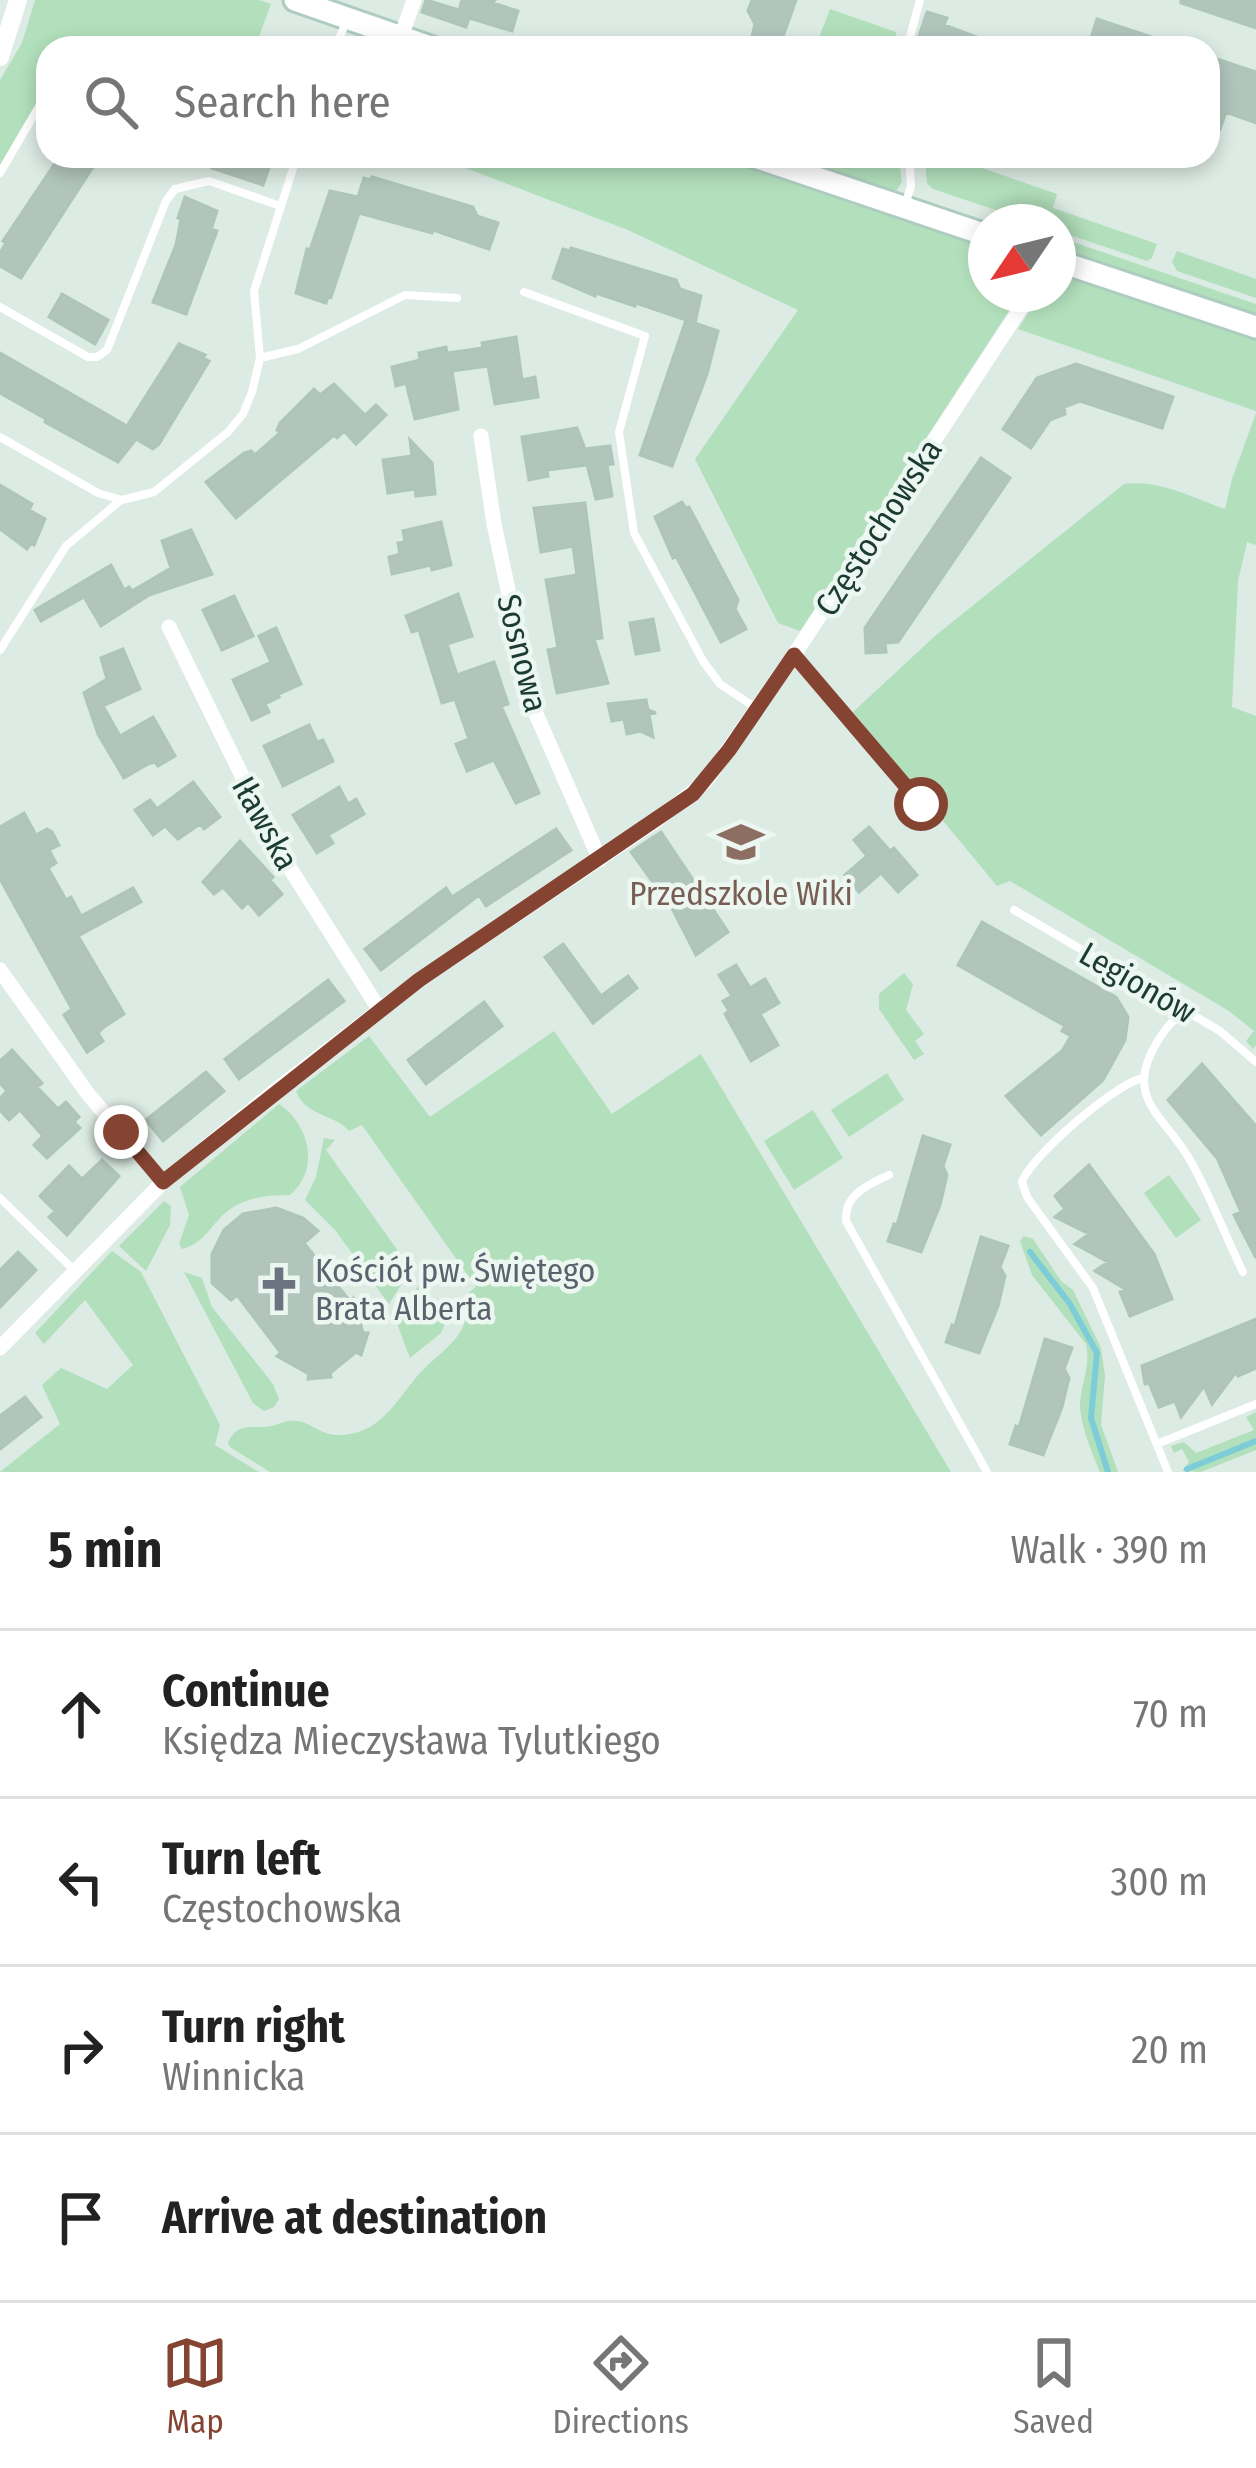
<!DOCTYPE html>
<html lang="en">
<head>
<meta charset="utf-8">
<style>
	body { margin:0; font-family:"Fira Sans Condensed",sans-serif; background:#f2f2f2; color:#222 }
	.compass { position:absolute; left:968px; top:204px; width:108px; height:108px; border-radius:50%; background:#fff; box-shadow:0 6px 18px #0003; rotate:235deg }
	.stop { position:absolute; width:36px; height:36px; margin:-27px; border:9px solid #854332; border-radius:50%; background:#fff }
	.stop.end { background:#854332; border-color:#fff; box-shadow:0 3px 12px #0008 }
	.list { margin:0; padding:0; list-style:none }
	h2 { display:flex; justify-content:space-between; align-items:center; height:156px; margin:0; padding:0 48px; font-size:51px }
	h2 small { font-size:39px; font-weight:400; color:#767676 }
	.list li { display:grid; grid-template-columns:78px 1fr auto; gap:36px; align-items:center; box-sizing:border-box; height:168px; padding:0 48px; border-top:3px solid #e0e0e0 }
	.list b { display:block; font-size:45px; white-space:nowrap }
	.list p { margin:0; font-size:39px; white-space:nowrap; color:#767676 }
	.list em { font-size:39px; font-style:normal; color:#767676 }
	.icon { flex:none; width:66px; height:66px; fill:none; stroke:currentColor; stroke-width:2; stroke-linecap:round; stroke-linejoin:round }
	.map { position:relative; flex:none; width:1256px; height:1472px; overflow:hidden }
	.search { position:absolute; background:#fff; box-shadow:0 6px 18px #0003; left:36px; right:36px; top:36px; height:132px; display:flex; align-items:center; gap:30px; box-sizing:border-box; padding:0 42px; border-radius:36px; color:#767676; font-size:45px }
	.sheet { height:828px; background:#fff }
	nav { display:flex; justify-content:space-around; align-items:center; box-sizing:border-box; height:168px; border-top:3px solid #e0e0e0; background:#fff; font-size:33px; color:#767676 }
	nav a { display:grid; justify-items:center; gap:6px }
	nav .on { color:#854332 }
	.map>svg:first-child { display:block }
	.green { fill:#b2dfbc }
	.lines { fill:none; stroke-linecap:round; stroke-linejoin:round }
	.stream { stroke:#7ccdd7; stroke-width:6 }
	.building { fill:#b1c5bc; stroke:#aec5ba; stroke-width:3 }
	.secondary-casing { stroke:#aeccc0; stroke-width:27 }
	.service { stroke:#fff; stroke-width:8 }
	.minor { stroke:#fff; stroke-width:15 }
	.tertiary { stroke:#fff; stroke-width:18 }
	.secondary { stroke:#fff; stroke-width:21 }
	.route { stroke:#854332; stroke-width:15 }
	.labels { text-anchor:middle; stroke-width:9; stroke-linejoin:round; paint-order:stroke }
	.street-label { font-size:33px; fill:#1c3b32; stroke:#edf7f1 }
	.education-label { font-size:33px; fill:#785e54; stroke:#edf7f1 }
	.worship-label { font-size:33px; fill:#5b616d; stroke:#edf7f1; text-anchor:start }
</style>
</head>
<body>
<div class="map">
<svg width="1256" height="1472" viewBox="0 0 1256 1472">
	<rect width="100%" height="100%" fill="#dcebe4"/>
	<path class="green" d="M35,0h224l12,4 -16,44h-207v47l-48,78v-93l22,-37z
		M830,9l66,23 -1,16h-80z
		M434,156h285l267,90v48h34l-220,337 -22,-8 -83,-164 103,-149 -170,-80z
		M784,156h114l4,25 -5,9 -8,2z
		M925,156h57l-3,11 78,27 -4,14 104,36 -5,14 -5,3 -89,-30v-9h-27l-98,-33 -6,-6z
		M1058,237l198,67v12l-198,-67z
		M1177,251l79,28v19l-79,-27 -5,-9z
		M1068,276l188,62v73l-238,-82 22,-35h18v-17z
		M1256,413v132l-9,-3 -9,39 -6,126 24,9v329l-3,4 -7,-8 8,-10 -25,-20 -219,-130 -13,5 -144,-174 82,-76 189,-152c34,-5 70,14 101,25l7,-30z
		M904,973l9,11 -7,26 18,24 -9,7 9,13 -10,6 -35,-51v-15z
		M554,1031l58,83 89,-60 250,418h-681l-40,-25 -2,-4c10,-24 28,-12 47,-18 10,-3 16,-6 27,-3 13,4 21,13 35,13 50,1 63,-46 93,-72 24,-21 41,-34 37,-69l9,-7 -114,-162 -13,6c-16,-18 -43,-14 -53,-40l73,-55 61,81z
		M887,1073l17,27 -55,37 -18,-27z
		M279,1104c30,20 42,65 11,91 -27,0 -52,3 -71,24 -12,13 -18,25 -37,30l-3,-5 10,-29 -9,-28z
		M813,1110l30,48 -49,32 -30,-49z
		M324,1138l11,2 -9,10 85,119 -22,35 -54,-74 -30,-30 11,-23z
		M1169,1175l32,45 -25,18 -32,-45z
		M164,1201l7,5 -1,19 -24,46 -27,-25z
		M1024,1236l9,3 28,42 12,9 28,58 4,28 -4,49 17,47h-18c-8,-19 -20,-48 -20,-68 1,-21 11,-39 6,-60l-54,-69 -12,-34z
		M112,1251l29,21 79,153 -5,20 44,27h-259l60,-48 -18,-39 19,-17 46,21 26,-24 -48,-65 -41,44 -9,-11z
		M184,1272l18,6 10,29 61,77 6,15 -5,8 -10,4 -11,-8z
		M419,1285l22,27 11,-4 -11,25 -31,25 -14,-37z
		M1256,1412v38l-55,22 -19,-1 7,-9 -7,-13 -8,4 -3,-7 13,-4 12,11 58,-23 -8,-13z"/>
	<g class="lines">
		<path class="stream" d="M1030,1252l40,52 27,49 -6,65 17,54
			M1187,1469l69,-28"/>
	</g>
	<path class="building" d="M426,0l33,10 3,-10h33l-2,3 25,8 -6,20 -43,-13 -3,9 -44,-15z
		M752,0h44l-17,48h-30l6,-24 -7,-13z
		M1181,0h75v28l-75,-25z
		M927,12l20,6 -3,7 62,23h-61l-27,-9z
		M1097,19l79,26v3h-88z
		M1208,56l48,16v51l-30,-11 -6,17 -12,-4z
		M60,156h40l-79,122 -21,-12v-13l6,-10 -3,-2z
		M216,156h57l-10,29 -51,-17z
		M372,177l101,30 4,9 21,7 -9,26 -56,-19 -1,3 -73,-20 -28,84 -3,-1 -2,7 -30,-10 11,-44 3,1 20,-59 28,6 6,-19 7,2z
		M185,197l32,14 -6,18 6,2 -31,83 -33,-12 23,-57 5,-26 -3,-1z
		M571,248l105,32 4,9 21,7 -6,27 -59,-20 -1,3 -39,-13 -1,3 -42,-18 10,-29 7,2z
		M62,294l46,26 -13,24 -46,-27z
		M686,320l32,11 -11,43 -35,92 -32,-11z
		M516,337l6,43 13,-3 3,20 -43,7 -7,-38 -36,5 6,38 -43,10 -9,-36 -10,3 -4,-19 28,-7 -1,-7 27,-6 1,6 36,-5 -1,-5z
		M179,344l26,11 -2,3 6,3 -50,83 -6,5 -17,-10 -18,23 -73,-40 1,-3 -46,-26v-40l127,73z
		M1076,364l97,33 -11,31 -82,-27 -16,6 1,7 -15,6 -19,28 -28,-19 34,-51z
		M334,384l31,31 11,-10 10,10 -30,29 -12,-13 -7,7 -3,-3 -98,83 -30,-36 38,-29 7,-2 4,4 25,-22 -3,-3 3,-7 34,-34 6,6z
		M577,428l8,21 25,-3 3,18 -6,1 5,31 -16,3 -9,-34 -40,5 1,6 -19,4 -7,-43z
		M410,440l22,23 3,31 -19,2 -1,-7 -27,4 -5,-33 29,-4z
		M981,458l29,20 -112,164 -13,1 1,9 -20,1 -1,-25z
		M0,485l32,19 -3,6 16,9 -11,26 -3,-2 -4,6 -27,-20z
		M682,502l4,6 3,-1 49,93 -3,9 11,20 -25,13 -45,-86 -3,2 -18,-41z
		M585,503l17,135 -8,1 14,44 -51,10 -9,-43 10,-2 -12,-68 31,-5 -4,-29 -32,6 -7,-44z
		M441,522l10,43 -19,5 -1,-5 -39,9 -3,-17 11,-3 -2,-11 7,-1 -2,-11z
		M191,530l21,44 -63,21 -48,31 -17,-29 -43,24 -6,-11 76,-45 13,25 5,-3 3,4 39,-23 -9,-27z
		M458,594l14,42 -25,8 10,31 37,-13 14,42 -7,2 38,87 -23,10 -22,-43 -27,11 -11,-27 13,-5 -14,-40 -13,4 -23,-73 -7,2 -6,-16z
		M234,596l19,40 -31,14 -19,-40z
		M653,619l6,31 -23,4 -6,-31z
		M276,628l25,56 -24,11 2,2 -14,7 4,8 -17,8 -19,-40 38,-18 -12,-26z
		M123,649l17,40 -37,17 17,30 33,-19 22,39 -17,10 -3,-4 -7,2 -24,14 -26,-44 -14,-41 23,-14 -6,-21z
		M646,700l2,10 8,3 -7,1 4,23 -13,-6 -13,3 -3,-15 -12,2 -4,-17z
		M309,725l8,17 6,-2 10,21 -50,25 -19,-40z
		M193,782l27,35 -16,12 -4,-5 -22,15 -13,-13 -12,9 -18,-25 15,-10 7,9z
		M339,787l9,17 8,-5 8,15 -36,21 5,8 -16,10 -24,-38z
		M24,813l12,22 11,-6 5,3 7,13 -10,5 7,13 -8,5 18,32 5,-3 10,19 52,-28 8,14 -63,34 46,78 -20,13 -6,6 5,8 -16,11 -23,-37 8,-6 -72,-130v-52z
		M869,827l21,24 4,-3 23,27 -19,17 -17,-19 -22,19 -14,-17 22,-19 -13,-16z
		M556,829l15,21 -85,56 -7,-11 -98,75 -16,-21 81,-61 6,9z
		M661,832l67,100 -32,23 -23,-45 -42,-58z
		M240,841l33,36 -3,3 12,14 -23,21 -11,-13 -6,6 -19,-21 -9,7 -11,-12z
		M982,922l134,75 12,20 -3,23 -22,40 -62,55 -35,-39 56,-45 9,-15 -9,-5 3,-5 -107,-61z
		M563,944l38,52 27,-20 9,12 -44,35 -48,-66z
		M736,965l14,23 15,-9 14,24 -19,11 18,31 -27,16 -26,-47 4,-3 -6,-10 9,-5 -13,-21z
		M328,980l16,21 -105,78 -14,-20z
		M484,1002l18,24 -76,58 -18,-24z
		M12,1050l30,33 -5,4 21,22 8,-7 13,15 -5,5 6,6 -33,30 -13,-13 9,-9 -23,-26 -11,10 -9,-10v-12l7,-7 -7,-8v-22z
		M1202,1064l54,62v132l-22,-43 7,-3 -24,-54 -49,-58z
		M206,1072l18,19 -61,50 -17,-21z
		M923,1136l27,9 -7,21 4,9 -7,30 -19,47 -33,-11 6,-17 3,1z
		M102,1160l17,16 -52,59 -18,-18 6,-6 -15,-15 29,-30 13,13z
		M1089,1165l65,89 18,45 -42,17 -10,-24 5,-3 -30,-18 13,-9 -33,-18 14,-10 -34,-17 10,-8 -10,-13z
		M276,1208l27,10 15,13 -14,12 45,57 4,-2 10,35h5l-7,22 -5,-3 -26,21 1,4 -23,2 1,-5 -32,-18 4,-3 -44,-58 -6,5 -19,-17v-29l12,-24 19,-16z
		M981,1237l27,9 -8,21 5,9 -7,30 -19,47 -33,-11 6,-17 3,1z
		M18,1252l18,18 -36,37v-37z
		M1256,1319v49l-18,8 -2,-4 -24,32 -8,-18 -23,31 -6,-16 -16,6 -10,-24 -4,1 -3,-18z
		M1045,1339l27,9 -8,21 5,9 -7,29 -19,48 -33,-11 6,-18 3,2z
		M25,1397l16,20 -41,32v-33z"/>
	<g class="lines">
		<g class="secondary-casing">
			<path id="secondary" d="M295,0l138,48
				M752,156l234,79
				M1058,261l198,66"/>
		</g>
		<path class="service" d="M74,48l1,-2
			M335,48l12,-28
			M907,48l13,-48
			M0,173l48,-82
			M906,202l5,-16 -2,-30
			M524,292l121,44 -26,96 15,101 69,128 17,23 36,24
			M0,307l88,50h9l10,-7 59,-149 9,-12 34,-8 71,25
			M260,358l38,-9 107,-54 52,3
			M0,437l98,56 24,7 32,-8 74,-60 15,-18 9,-22 8,-34 -6,-67 43,-135
			M0,650l66,-104 55,-46
			M794,655l127,149
			M1014,910l206,121 36,31
			M1188,1011c-16,8 -23,18 -32,33 -33,55 10,73 34,116 20,35 35,75 53,112
			M1143,1078c-27,5 -112,78 -121,104l5,15 66,91 75,184
			M889,1175c-21,10 -45,19 -43,46l141,251
			M0,1198l74,72
			M1157,1444l99,-40"/>
		<path class="minor" d="M401,37l13,-37
			M481,436l13,88 39,183 67,153
			M169,627l110,224 100,158
			M0,970l88,124 75,88
			M0,1348l163,-166 109,-89 147,-113 238,-160 49,-39 88,-126 236,-361"/>
		<path class="tertiary" d="M0,57l18,-57"/>
		<use href="#secondary" class="secondary"/>
	</g>
	<g class="lines">
		<path class="route" d="M121,1132l42,50 256,-202 274,-186 36,-44 65,-95 127,149"/>
	</g>
	<defs>
		<g id="school-bare" transform="scale(3.6)"><path d="M0-5L7-2L0 1L-7-2ZM-4 1L0 2.5L4 1V4Q0 6-4 4Z" fill="#8d6e63" stroke="#edf7f1" stroke-width="2.5" paint-order="stroke"/></g>
		<g id="church-bare" transform="scale(3.6)"><path d="M-1.2-6h2.4v3.5h3.3v2.4h-3.3V6h-2.4V-.1h-3.3v-2.4h3.3Z" fill="#6b7280" stroke="#edf7f1" stroke-width="2.5" paint-order="stroke"/></g>
	</defs>
	<g fill-rule="evenodd">
		<use href="#school-bare" x="741" y="842"/>
		<use href="#church-bare" x="279" y="1289"/>
	</g>
	<g class="labels">
		<g class="street-label">
			<text transform="translate(878 527) rotate(-57)" y="12">Częstochowska</text>
			<text transform="translate(523 653) rotate(76)" y="12">Sosnowa</text>
			<text transform="translate(266 823) rotate(61)" y="12">Iławska</text>
			<text transform="translate(1138 982) rotate(30)" y="12">Legionów</text>
		</g>
		<g class="education-label">
			<text x="741" y="905">Przedszkole Wiki</text>
		</g>
		<g class="worship-label">
			<text x="315" y="1282">Kościół pw. Świętego<tspan x="315" dy="38">Brata Alberta</tspan></text>
		</g>
	</g>
</svg>
<svg class="compass" viewBox="-18 -18 36 36"><path d="M0-13l5 13h-10z" fill="#e53935"/><path d="M0 13l5-13h-10z" fill="#767676"/></svg>
<div class="stop" style="left:921px;top:804px"></div>
<div class="stop end" style="left:121px;top:1132px"></div>
<div class="search"><svg class="icon" aria-label="search" viewBox="0 0 24 24"><circle cx="10" cy="10" r="6"/><path d="M15 15l6 6"/></svg>Search here</div>
</div>
<section class="sheet">
<h2>5 min<small>Walk · 390 m</small></h2>
<ul class="list">
<li><svg class="icon" aria-label="ahead" viewBox="0 0 24 24"><path d="M12 20V5M6 11l6-6 6 6"/></svg><div><b>Continue</b><p>Księdza Mieczysława Tylutkiego</p></div><em>70 m</em></li>
<li><svg class="icon" aria-label="left" viewBox="0 0 24 24"><path d="M17 20v-9H6M10 6l-5 5 5 5"/></svg><div><b>Turn left</b><p>Częstochowska</p></div><em>300 m</em></li>
<li><svg class="icon" aria-label="right" viewBox="0 0 24 24"><path d="M7 20v-9h11M14 6l5 5-5 5"/></svg><div><b>Turn right</b><p>Winnicka</p></div><em>20 m</em></li>
<li><svg class="icon" aria-label="arrive" viewBox="0 0 24 24"><path d="M6 21V4h12l-3 4 3 4H6"/></svg><div><b>Arrive at destination</b></div></li>
</ul>
</section>
<nav>
<a class="on"><svg class="icon" aria-label="map" viewBox="0 0 24 24"><path d="M3 6l6-2 6 2 6-2v14l-6 2-6-2-6 2zM9 4v14M15 6v14"/></svg>Map</a>
<a><svg class="icon" aria-label="directions" viewBox="0 0 24 24"><path d="M12 3l9 9-9 9-9-9zM9 14v-3h6M13 9l2 2-2 2"/></svg>Directions</a>
<a><svg class="icon" aria-label="saved" viewBox="0 0 24 24"><path d="M7 4h10v16l-5-4-5 4z"/></svg>Saved</a>
</nav>
</body>
</html>
